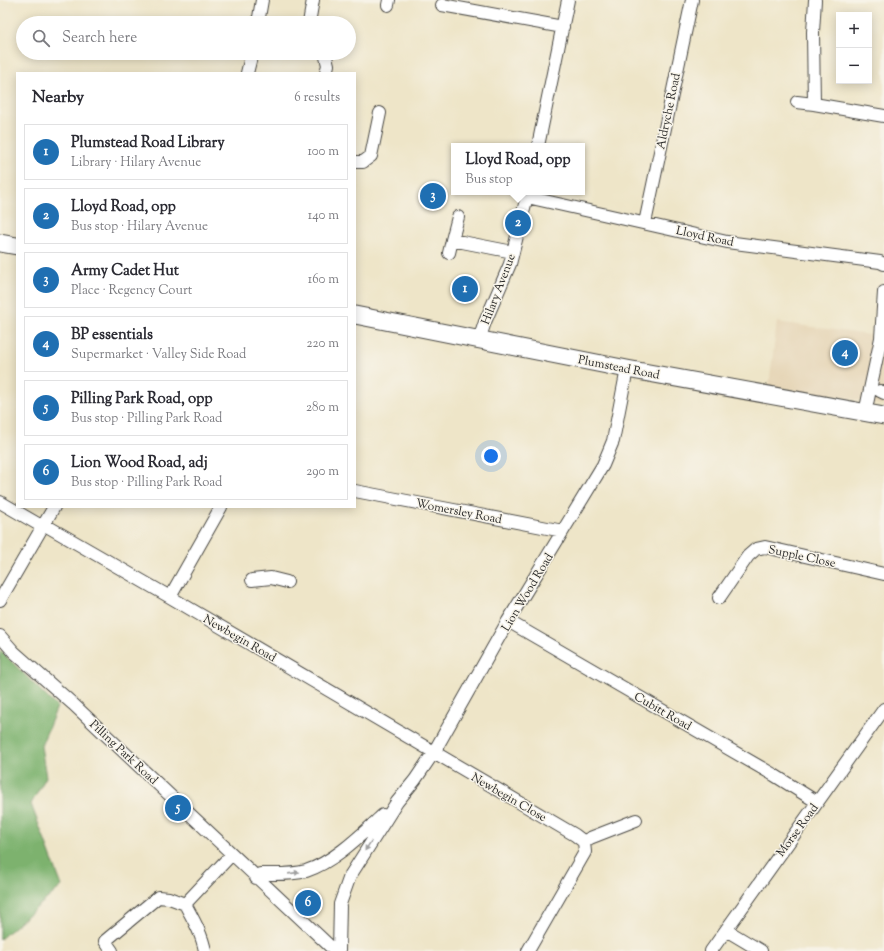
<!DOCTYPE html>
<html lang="en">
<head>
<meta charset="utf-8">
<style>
	body { margin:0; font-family:"Sorts Mill Goudy",serif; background:#f2f2f3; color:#2b2b33 }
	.controls { position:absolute; right:12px; top:12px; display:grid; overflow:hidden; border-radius:0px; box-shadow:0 2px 10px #0003 }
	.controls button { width:36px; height:36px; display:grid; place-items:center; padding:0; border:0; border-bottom:1px solid #e1e1e2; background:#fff; color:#2b2b33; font:20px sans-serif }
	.you { position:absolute; left:491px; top:456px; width:14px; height:14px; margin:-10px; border:3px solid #fff; border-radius:50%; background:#1a73e8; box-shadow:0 0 0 6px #1a73e833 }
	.badge { display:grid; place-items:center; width:26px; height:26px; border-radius:50%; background:#1f6fb2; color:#fff; font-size:13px; font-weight:700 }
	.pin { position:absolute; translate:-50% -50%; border:2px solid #fff; box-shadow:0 1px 4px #0006 }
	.popup { position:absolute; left:451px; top:143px; width:134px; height:52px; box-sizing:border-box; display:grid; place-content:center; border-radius:0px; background:#fff; filter:drop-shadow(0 1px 3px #0005); font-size:13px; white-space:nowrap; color:#7c7c81 }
	.popup b { font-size:15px; color:#2b2b33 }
	.popup::after { content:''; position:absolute; left:50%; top:100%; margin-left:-8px; border:8px solid transparent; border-top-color:#fff }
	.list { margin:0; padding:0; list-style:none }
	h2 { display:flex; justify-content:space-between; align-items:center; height:52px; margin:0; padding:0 16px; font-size:17px }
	h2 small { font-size:13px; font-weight:400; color:#7c7c81 }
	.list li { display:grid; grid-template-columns:26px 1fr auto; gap:12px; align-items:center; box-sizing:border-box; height:56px; margin:0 8px 8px; padding:0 8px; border:1px solid #e1e1e2; border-radius:0px }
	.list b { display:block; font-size:15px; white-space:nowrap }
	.list p { margin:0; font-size:13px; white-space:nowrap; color:#7c7c81 }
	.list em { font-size:13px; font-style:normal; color:#7c7c81 }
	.icon { flex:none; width:22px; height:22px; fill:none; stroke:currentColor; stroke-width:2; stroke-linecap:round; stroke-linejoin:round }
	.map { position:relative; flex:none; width:884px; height:951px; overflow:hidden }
	.search { position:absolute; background:#fff; box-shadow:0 2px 10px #0003; left:16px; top:16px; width:340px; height:44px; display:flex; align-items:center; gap:10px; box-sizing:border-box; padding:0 14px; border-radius:22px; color:#7c7c81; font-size:15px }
	.panel { position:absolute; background:#fff; box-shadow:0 2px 10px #0003; left:16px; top:72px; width:340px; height:436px; border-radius:0px }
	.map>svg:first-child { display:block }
	.built { fill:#e6d6b7 }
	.forest { fill:#7db26e; stroke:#546e4c }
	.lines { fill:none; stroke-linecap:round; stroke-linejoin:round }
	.minor-casing { stroke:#484743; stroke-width:14 }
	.secondary-casing { stroke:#484743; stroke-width:19 }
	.minor { stroke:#fff; stroke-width:12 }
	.secondary { stroke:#fff; stroke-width:17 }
	.oneway { fill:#a0a0a0 }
	.labels { text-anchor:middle; stroke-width:3; stroke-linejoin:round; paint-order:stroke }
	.street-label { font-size:12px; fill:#2b2b2b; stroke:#f7f3e8 }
</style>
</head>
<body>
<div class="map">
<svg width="884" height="951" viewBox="0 0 884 951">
	<rect width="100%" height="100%" fill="#f7f3e8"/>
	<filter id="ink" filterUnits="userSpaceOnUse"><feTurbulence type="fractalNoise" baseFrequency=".025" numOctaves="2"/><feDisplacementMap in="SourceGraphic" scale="8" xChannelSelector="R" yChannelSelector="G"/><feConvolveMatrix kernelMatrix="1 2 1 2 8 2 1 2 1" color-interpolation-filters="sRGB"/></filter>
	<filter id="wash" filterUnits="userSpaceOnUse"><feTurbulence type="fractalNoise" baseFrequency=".012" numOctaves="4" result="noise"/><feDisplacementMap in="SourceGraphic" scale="16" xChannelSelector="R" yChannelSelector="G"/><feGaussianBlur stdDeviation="0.9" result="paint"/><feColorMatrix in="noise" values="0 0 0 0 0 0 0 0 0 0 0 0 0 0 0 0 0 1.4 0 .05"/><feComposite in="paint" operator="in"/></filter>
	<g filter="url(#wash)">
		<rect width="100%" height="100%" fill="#eee5c8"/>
		<path class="built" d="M777,322l107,15v68l-115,-19z"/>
		<path class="forest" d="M0,650l57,57 -16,39 5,31 -15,27 31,82 -62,53z"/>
	</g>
	<g filter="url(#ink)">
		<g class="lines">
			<g class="minor-casing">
				<path id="minor" d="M815,0l-2,32 1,72 70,12
					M388,5l1,-5
					M442,5l121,22
					M258,23l4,-23
					M309,23l4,-23
					M325,53l3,12 -2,8
					M247,73l5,-20
					M797,102l17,2
					M538,146l30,-146
					M355,162h8l8,-6 9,-43
					M527,197l200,45 153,20 4,2
					M645,223l47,-223
					M452,240l6,-23
					M449,253l3,-13 61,12
					M479,340l6,-18 25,-58 18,-72
					M880,391l4,2
					M865,413l16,-75 3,-46
					M355,491l208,40
					M0,502l43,25
					M45,525l125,72 405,238 9,7 1,10 -57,99
					M252,580l19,-2 16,4
					M170,597l51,-90
					M719,598l29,-42 8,-7 9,-2 119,27
					M0,600l54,-93
					M508,621l266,154 43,27
					M0,636l14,16 59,52 262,247
					M584,842l6,-4 46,-18
					M256,878l4,-4c15,0 32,1 46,-3 28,-9 56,-37 77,-56
					M726,930l35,21
					M112,951l-7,-10 53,-44 11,1 16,6
					M205,951c-3,-17 -12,-32 -20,-47l47,-50
					M339,951l1,-47 10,-28 47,-74 18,-22 19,-28 74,-131 95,-156 10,-24 14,-72
					M711,951l173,-242"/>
			</g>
			<g class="secondary-casing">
				<path id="secondary" d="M0,243l17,3
					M355,315l272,54 257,47"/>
			</g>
			<use href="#minor" class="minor"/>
			<use href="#secondary" class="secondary"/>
		</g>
		<defs><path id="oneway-solid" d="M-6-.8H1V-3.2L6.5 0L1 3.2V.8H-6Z"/></defs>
		<g class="oneway">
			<use href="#oneway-solid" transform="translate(368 846) rotate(123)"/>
			<use href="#oneway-solid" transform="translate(294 873) rotate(-8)"/>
		</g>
	</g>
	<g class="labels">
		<g class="street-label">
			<text transform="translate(668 111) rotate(-78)" y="4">Aldryche Road</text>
			<text transform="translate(705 236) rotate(12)" y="4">Lloyd Road</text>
			<text transform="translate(498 289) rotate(-69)" y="4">Hilary Avenue</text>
			<text transform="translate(619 367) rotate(11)" y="4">Plumstead Road</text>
			<text transform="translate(459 511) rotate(11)" y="4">Womersley Road</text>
			<text transform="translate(802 556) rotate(12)" y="4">Supple Close</text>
			<text transform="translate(527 592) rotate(-59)" y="4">Lion Wood Road</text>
			<text transform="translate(240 638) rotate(30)" y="4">Newbegin Road</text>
			<text transform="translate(663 711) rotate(30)" y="4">Cubitt Road</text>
			<text transform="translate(124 752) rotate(43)" y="4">Pilling Park Road</text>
			<text transform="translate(509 797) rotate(30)" y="4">Newbegin Close</text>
			<text transform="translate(797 830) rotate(-54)" y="4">Morse Road</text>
		</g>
	</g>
</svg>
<div class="controls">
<button>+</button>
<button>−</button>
</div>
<div class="you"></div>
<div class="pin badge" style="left:465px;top:289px">1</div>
<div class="pin badge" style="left:518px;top:223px">2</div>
<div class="popup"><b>Lloyd Road, opp</b>Bus stop</div>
<div class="pin badge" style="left:433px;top:196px">3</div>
<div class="pin badge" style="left:845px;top:353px">4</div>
<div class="pin badge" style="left:178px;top:808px">5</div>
<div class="pin badge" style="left:308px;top:903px">6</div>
<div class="search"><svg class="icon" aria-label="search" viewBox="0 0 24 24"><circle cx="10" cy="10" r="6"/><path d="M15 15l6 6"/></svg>Search here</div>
<section class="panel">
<h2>Nearby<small>6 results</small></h2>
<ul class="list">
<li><span class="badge">1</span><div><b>Plumstead Road Library</b><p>Library · Hilary Avenue</p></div><em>100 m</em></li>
<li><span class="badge">2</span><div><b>Lloyd Road, opp</b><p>Bus stop · Hilary Avenue</p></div><em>140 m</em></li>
<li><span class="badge">3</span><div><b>Army Cadet Hut</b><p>Place · Regency Court</p></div><em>160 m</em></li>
<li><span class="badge">4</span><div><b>BP essentials</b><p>Supermarket · Valley Side Road</p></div><em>220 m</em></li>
<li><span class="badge">5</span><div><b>Pilling Park Road, opp</b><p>Bus stop · Pilling Park Road</p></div><em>280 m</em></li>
<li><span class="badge">6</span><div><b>Lion Wood Road, adj</b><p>Bus stop · Pilling Park Road</p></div><em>290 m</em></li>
</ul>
</section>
</div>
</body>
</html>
